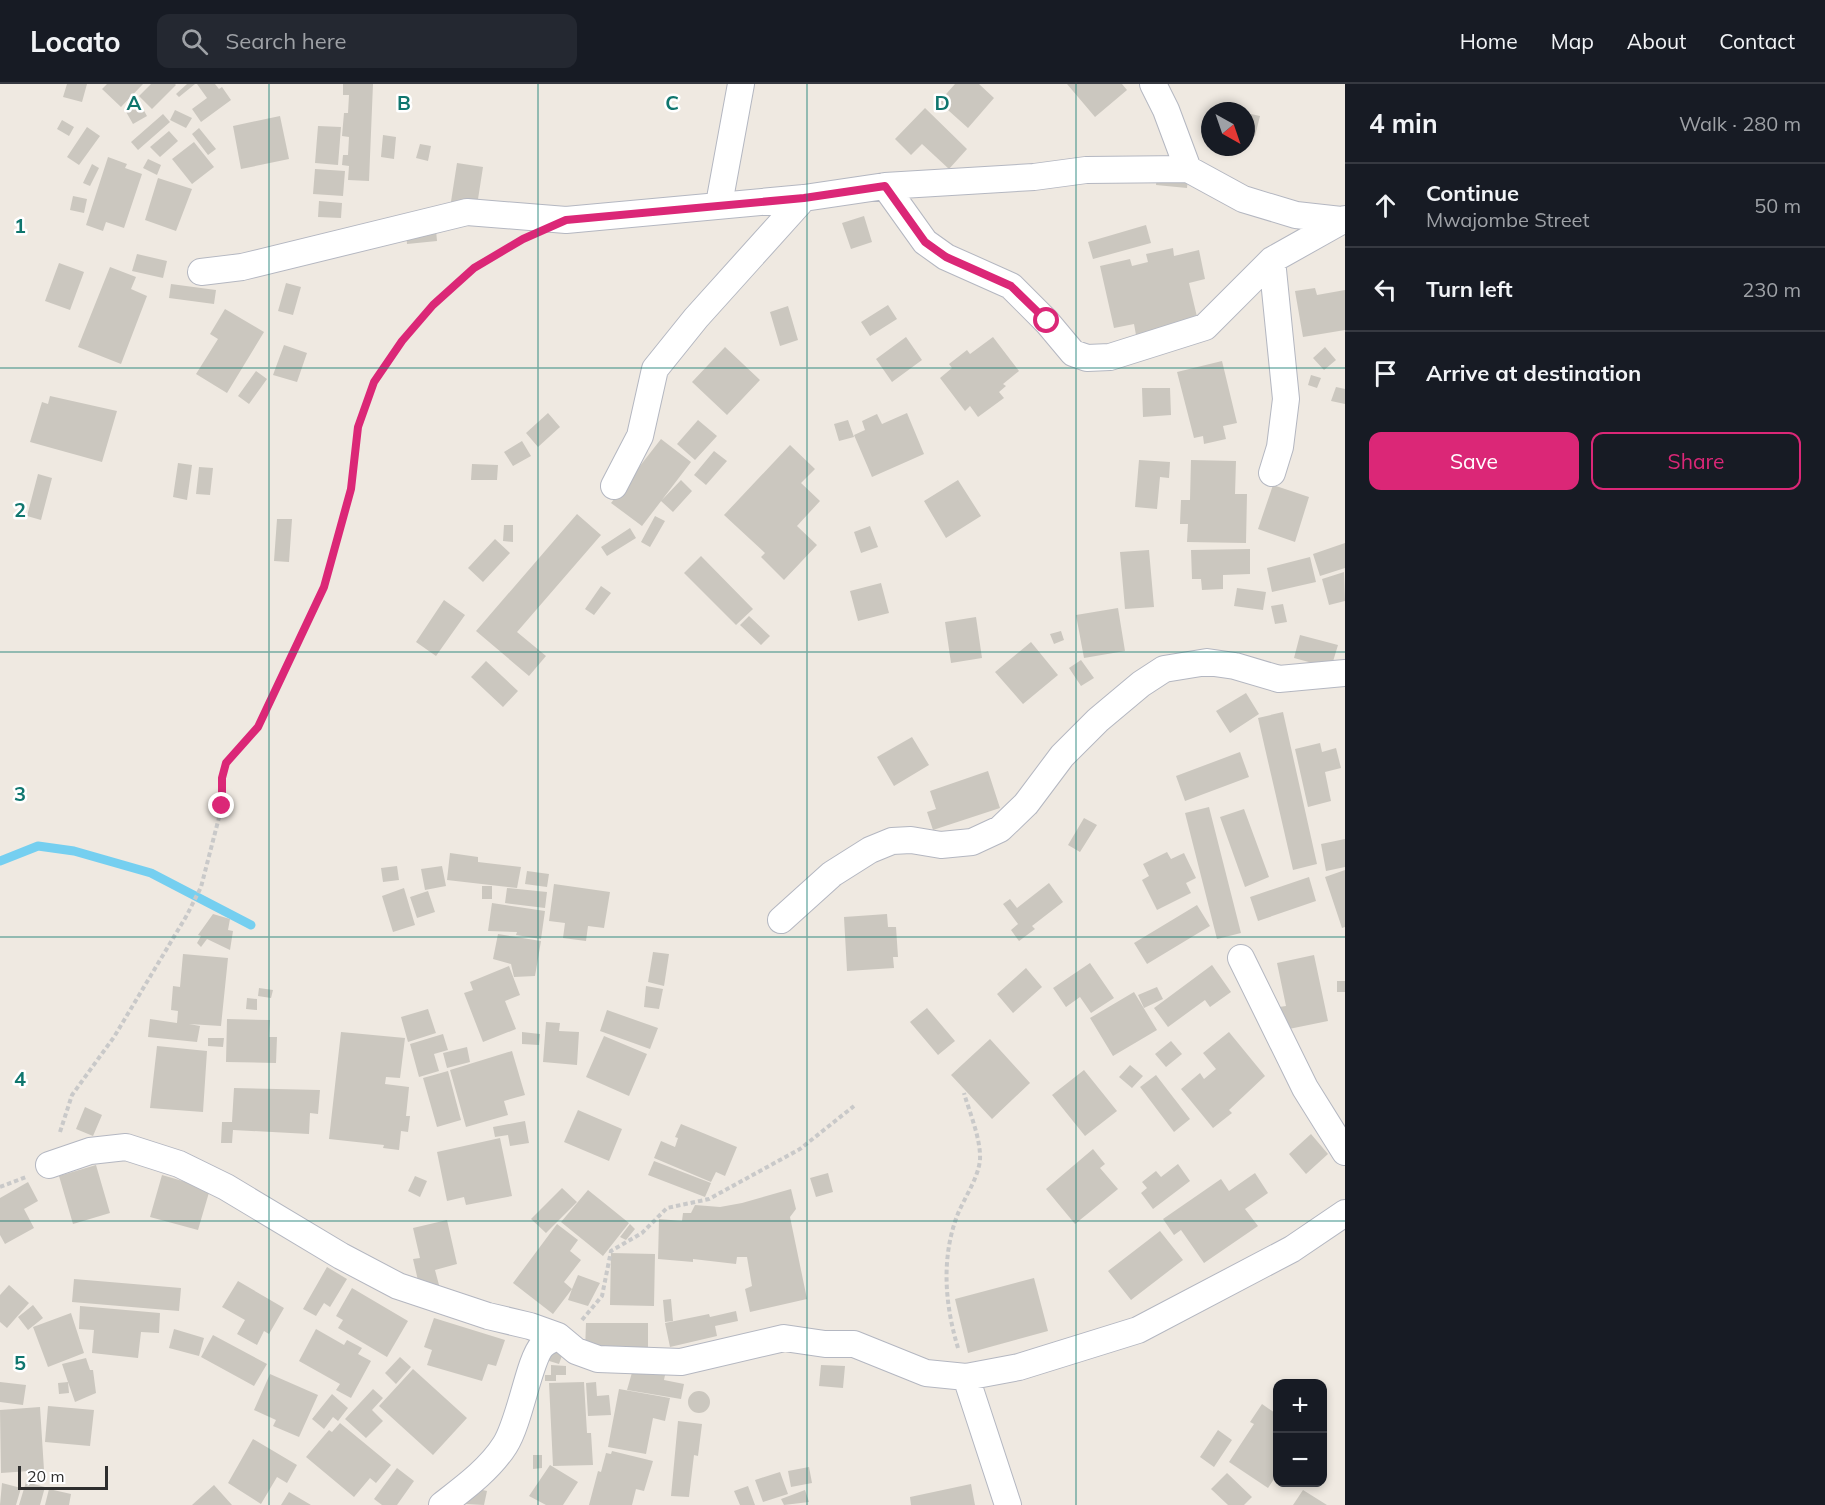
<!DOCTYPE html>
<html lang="en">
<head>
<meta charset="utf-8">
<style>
	body { margin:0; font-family:Mulish,sans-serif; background:#242831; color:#f1f3f6 }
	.controls { position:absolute; right:18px; bottom:18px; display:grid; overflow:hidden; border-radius:12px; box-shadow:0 3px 9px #0003 }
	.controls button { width:54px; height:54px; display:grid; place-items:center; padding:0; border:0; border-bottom:2px solid #363941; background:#171b24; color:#f1f3f6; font:30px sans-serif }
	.compass { position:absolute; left:1201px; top:18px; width:54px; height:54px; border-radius:50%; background:#171b24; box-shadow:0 3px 9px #0003; rotate:140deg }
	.scale { position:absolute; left:18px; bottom:15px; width:90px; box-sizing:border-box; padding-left:6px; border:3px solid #2e2e2e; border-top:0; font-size:16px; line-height:21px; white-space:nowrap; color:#2e2e2e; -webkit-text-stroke:4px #fff; paint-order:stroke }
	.stop { position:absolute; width:18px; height:18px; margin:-14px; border:4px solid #db2777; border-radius:50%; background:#fff }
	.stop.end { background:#db2777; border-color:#fff; box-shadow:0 2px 6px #0008 }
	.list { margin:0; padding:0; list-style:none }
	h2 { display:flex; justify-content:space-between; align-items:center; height:78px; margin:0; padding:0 24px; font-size:26px }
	h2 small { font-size:20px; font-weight:400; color:#9ea1a6 }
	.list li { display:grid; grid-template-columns:39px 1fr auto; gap:18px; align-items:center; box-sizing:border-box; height:84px; padding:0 24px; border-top:2px solid #363941 }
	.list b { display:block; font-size:22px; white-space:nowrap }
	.list p { margin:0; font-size:20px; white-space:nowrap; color:#9ea1a6 }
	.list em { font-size:20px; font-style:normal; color:#9ea1a6 }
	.actions { display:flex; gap:12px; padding:18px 24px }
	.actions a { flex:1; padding:14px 0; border:2px solid #db2777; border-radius:12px; text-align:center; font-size:21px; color:#db2777 }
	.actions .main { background:#db2777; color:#fff }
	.icon { flex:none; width:33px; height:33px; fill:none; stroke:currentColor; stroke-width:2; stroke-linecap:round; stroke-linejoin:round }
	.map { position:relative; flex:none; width:1345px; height:1421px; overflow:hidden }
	header { display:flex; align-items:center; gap:36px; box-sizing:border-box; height:84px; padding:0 30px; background:#171b24; border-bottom:2px solid #363941 }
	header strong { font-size:28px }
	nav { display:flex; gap:33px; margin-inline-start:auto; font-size:21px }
	.search { width:420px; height:54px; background:#242831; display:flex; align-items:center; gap:15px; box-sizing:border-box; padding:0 21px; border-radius:12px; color:#9ea1a6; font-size:22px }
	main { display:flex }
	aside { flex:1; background:#171b24 }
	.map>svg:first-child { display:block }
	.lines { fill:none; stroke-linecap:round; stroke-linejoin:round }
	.stream { stroke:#75cff0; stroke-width:9 }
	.building { fill:#cbc7bf }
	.minor-casing { stroke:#b4b7c1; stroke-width:28 }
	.path { stroke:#c9c9c9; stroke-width:4; stroke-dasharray:4.5 3; stroke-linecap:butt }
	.minor { stroke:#fff; stroke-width:26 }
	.route { stroke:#db2777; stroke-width:8 }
	.grid { fill:none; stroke:#0f766e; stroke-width:1.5; stroke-opacity:0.55 }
	.grid-label { font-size:20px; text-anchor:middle; font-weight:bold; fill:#0f766e; stroke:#fff; stroke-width:5; stroke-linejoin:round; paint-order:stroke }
</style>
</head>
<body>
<header>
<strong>Locato</strong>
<div class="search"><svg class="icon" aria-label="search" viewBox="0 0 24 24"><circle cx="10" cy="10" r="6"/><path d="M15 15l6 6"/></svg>Search here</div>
<nav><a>Home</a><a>Map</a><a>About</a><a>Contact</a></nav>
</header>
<main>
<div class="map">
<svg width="1345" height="1421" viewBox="0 0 1345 1421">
	<rect width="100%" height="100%" fill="#efe9e1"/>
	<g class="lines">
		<path class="stream" d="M0,777l38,-15 36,5 77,22 100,52"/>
	</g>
	<path class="building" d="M67,0h20l-5,18 -19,-5z
		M107,0h36l-22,23 -19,-18z
		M151,0h24l1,1 -24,24 -13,-13z
		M187,0h8l-16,13 -3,-3z
		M197,0h18l4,5 3,-2 9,13 -30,22 -9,-13 15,-11z
		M343,0h30l-4,97 -21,-1 1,-14 -7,-1 1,-10h5l1,-18 -7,-1 2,-23h4l1,-18h-6z
		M955,0h24l15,14 -26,30 -29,-26z
		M1067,0h55l5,6 -32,27z
		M139,18l8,14 -14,8 -8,-14z
		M925,24l42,41 -18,20 -27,-25 -11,11 -16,-16z
		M175,26l17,8 -6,10 -16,-8z
		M1246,29l14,3 -5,20 -9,-2z
		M163,30l7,8 -32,28 -7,-8z
		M280,32l9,43 -48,10 -8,-43z
		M62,36l12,7 -5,9 -12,-7z
		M318,42l23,1 -3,38 -23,-2z
		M87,43l13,9 -21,29 -12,-8z
		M199,44l17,21 -8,6 -16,-21z
		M169,47l9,10 -18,16 -10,-10z
		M383,51l13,2 -2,22 -13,-2z
		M194,58l20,25 -22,17 -20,-25z
		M420,60l11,2 -3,15 -12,-3z
		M108,73l19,7 -2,4 17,6 -18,54 -18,-6 -3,9 -17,-6z
		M148,75l13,6 -4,10 -14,-7z
		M457,79l26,4 -7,45 -26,-4z
		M92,80l7,4 -9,18 -7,-3z
		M315,85l30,2 -2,25 -30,-2z
		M1157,89l31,3 -1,12 -31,-3z
		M158,94l34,11 -16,42 -31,-11z
		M73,112l14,3 -3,14 -14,-3z
		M319,117l23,2 -1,15 -23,-1z
		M864,132l8,26 -21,7 -9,-26z
		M1146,141l5,18 -58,16 -5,-17z
		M436,146l1,11 -30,3 -1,-12z
		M1173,164l1,8 25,-6 6,29 -16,4 9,38 -62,14 -2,-11 -20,4 -14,-62 30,-7 2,7 16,-4 -2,-8z
		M137,170l30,7 -4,17 -31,-7z
		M59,179l25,9 -14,38 -25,-9z
		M110,183l26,10 -5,12 16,7 -26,68 -43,-17z
		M286,199l15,4 -8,28 -15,-4z
		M171,200l45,6 -2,14 -45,-6z
		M1315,204l2,7 28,-5v40l-42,7 -8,-46z
		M888,221l9,14 -27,17 -9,-14z
		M788,222l10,34 -18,6 -10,-34z
		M225,225l39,23 -37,61 -31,-19 22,-35 -8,-5z
		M906,253l16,23 -30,22 -16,-23z
		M993,253l26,34 -16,13 3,2 -7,6 5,6 -26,19 -8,-11 -5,5 -25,-33 12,-10 -3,-4 18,-14 3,4z
		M284,261l23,8 -10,29 -24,-7z
		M725,263l35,33 -33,35 -35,-33z
		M1325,263l11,13 -12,10 -11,-12z
		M1222,277l15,62 -14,3 3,13 -22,5 -1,-8 -9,2 -17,-66z
		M256,287l11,8 -18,25 -11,-8z
		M1311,291l10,3 -4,10 -9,-3z
		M1336,303l9,2v15l-14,-3z
		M1142,304h28l1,27 -28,2z
		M50,312l67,15 -15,51 -72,-20 12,-40 6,2z
		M548,329l12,14 -22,20 -12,-14z
		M907,329l17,41 -52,23 -18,-42 11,-5 -3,-9 15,-7 5,10z
		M698,336l19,16 -22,24 -18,-16z
		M848,336l6,17 -15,4 -5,-17z
		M661,355l30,23 -49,64 -31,-23z
		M522,357l9,15 -18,10 -9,-14z
		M790,361l25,24 -14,14 19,18 -23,25 20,19 -33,35 -23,-23 4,-4 -41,-38z
		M714,367l13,10 -21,24 -12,-10z
		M1139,376l31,2 -1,16 -9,-1 -3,32 -22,-2z
		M1191,376l45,1 -1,33h12l-1,49 -59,-1 1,-18h-8l1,-24h9z
		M178,379l14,2 -5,35 -14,-3z
		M472,380l26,1 -1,15h-26z
		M199,383l14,1 -3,27 -14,-1z
		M38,390l14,4 -11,42 -14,-4z
		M681,396l11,11 -19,21 -12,-11z
		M958,396l23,36 -35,22 -22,-37z
		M1273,401l36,12 -14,45 -37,-13z
		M577,430l24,21 -84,97 29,24 -17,20 -53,-45z
		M655,432l10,5 -15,26 -9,-5z
		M277,435h15l-3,43 -15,-1z
		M504,441h9v17l-10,-1z
		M870,442l8,21 -17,6 -7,-21z
		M630,444l6,10 -29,18 -6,-9z
		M495,455l15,14 -27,29 -15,-14z
		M1345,459v25l-25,8 -7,-22z
		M1250,465v25l-27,1v14l-21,1 -1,-11h-9l-1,-29z
		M1149,466l5,57 -29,2 -5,-57z
		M701,472l52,53 -17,16 -52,-52z
		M1310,473l6,25 -44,10 -5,-24z
		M1344,488l1,29 -16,4 -7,-26z
		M881,499l8,30 -31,8 -8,-30z
		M601,502l10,7 -17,22 -9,-6z
		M1237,504l29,4 -3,18 -29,-4z
		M444,516l21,15 -29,41 -20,-14z
		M1283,520l4,18 -12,2 -4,-18z
		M1118,524l7,43 -41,7 -8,-43z
		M749,532l21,20 -9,9 -21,-20z
		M976,533l6,41 -31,5 -6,-41z
		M1061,547l3,9 -10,4 -4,-10z
		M1300,551l38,10 -7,23 -37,-10z
		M1031,558l27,33 -35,29 -28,-32z
		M1081,576l13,18 -13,8 -12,-18z
		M486,577l32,30 -15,16 -32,-30z
		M1246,609l13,21 -29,19 -14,-22z
		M1283,628l34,152 -24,6 -35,-152z
		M912,653l17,28 -35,21 -17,-29z
		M1320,659l2,9 14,-4 5,20 -16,4 6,29 -23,6 -13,-58z
		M1240,668l9,25 -64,24 -9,-25z
		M988,687l12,37 -67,22 -6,-18 9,-3 -6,-18z
		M1209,723l32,126 -24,6 -32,-126z
		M1244,725l25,68 -24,10 -25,-70z
		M1084,734l13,7 -17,27 -12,-7z
		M1345,755v28l-19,4 -5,-27z
		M1167,768l4,7 13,-6 12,25 -10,5 5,10 -34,17 -15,-30 7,-4 -6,-12z
		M450,769l28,4v5l43,5 -4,21 -70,-8z
		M397,782l2,14 -16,2 -2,-14z
		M442,782l4,20 -21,4 -4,-21z
		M1345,786v57l-3,1 -17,-51z
		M527,787l22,3 -2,13 -22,-3z
		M1309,793l7,24 -58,20 -8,-24z
		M1049,799l14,19 -31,24 3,3 -16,12 -8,-11 7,-6 -15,-20 7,-5 7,9z
		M554,800l56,8 -6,36 -16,-2 -2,15 -23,-3 2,-15 -16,-2z
		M482,802h10v13h-10z
		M404,804l11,37 -22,7 -11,-36z
		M507,804l40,4 -2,16 -40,-5z
		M428,807l7,21 -18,6 -7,-21z
		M492,819l53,8 -4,28 -25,-4 1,-3 -29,-1z
		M1197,821l13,21 -63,38 -13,-21z
		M213,830l17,5 -2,11 5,1 -3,19 -23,-11 -6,8 -4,-4 4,-7 -3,-1z
		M887,830l1,13h8l2,30h-5l1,11 -47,3 -3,-54z
		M498,850l43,7 -6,35 -21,1 -3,-13 -18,-5z
		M653,868l16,2 -5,32 -16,-4z
		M183,870l45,4 -7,68 -32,-2 11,2 -3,16 -49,-5 2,-18 27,4 1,-12 -7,-1 2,-24 7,1z
		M1314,871l14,66 -44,9 -5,-23 7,-1 -9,-43z
		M1090,879l24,35 -23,15 -11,-16 -14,10 -13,-19z
		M1212,881l19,27 -21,15 -5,-7 -37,27 -14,-19z
		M509,882l11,29 -15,6 11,28 -33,13 -19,-49 9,-3 -3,-8z
		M1026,884l16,19 -29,26 -16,-19z
		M1337,897h8v11h-8z
		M646,902l17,3 -4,20 -15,-2z
		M1157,903l6,12 -19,9 -6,-13z
		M259,904l14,2 -2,8 -13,-2z
		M1134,908l23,38 -44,26 -23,-38z
		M247,914l10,1v11l-11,-1z
		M927,924l28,33 -17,14 -28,-33z
		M428,925l8,24 -28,9 -7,-25z
		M607,926l51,18 -8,21 -50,-18z
		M227,935l43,1 -1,17h8l-1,26 -50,-1z
		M546,938l14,1 -1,8 20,1 -2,33 -34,-3z
		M341,948l64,6 -5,40 -14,-1 -1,7 24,3 -3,29h4l-2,16 -7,-1 -2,19 -16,-2 1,-3 -55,-6z
		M522,948l18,2 -1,11 -17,-1z
		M1229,948l36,44 -36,34 3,3 -19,15 -32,-39 19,-16 4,6 12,-10 -13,-16z
		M443,950l5,16 -14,4 5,17 -20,6 -9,-33z
		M604,952l43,18 -18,42 -43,-19z
		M208,954h16l-1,9 -15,-1z
		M990,955l40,44 -38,36 -41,-44z
		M1171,957l11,13 -16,13 -11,-13z
		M157,962l50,5 -4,61 -53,-4z
		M467,963l3,15 -23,6 -4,-15z
		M512,967l13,44 -21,6 4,14 -42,12 -16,-57z
		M1130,981l13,11 -11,12 -13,-11z
		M1084,986l33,41 -32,25 -33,-41z
		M448,987l13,49 -24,7 -14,-49z
		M1156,991l34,44 -16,13 -34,-45z
		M234,1004l86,2 -2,24 -8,-1 -1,21 -76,-4 -1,13h-11l1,-21h10z
		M85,1023l17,8 -9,21 -17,-7z
		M578,1026l44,19 -13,32 -45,-19z
		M525,1037l4,22 -19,3 -2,-11 -13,2 -2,-10z
		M681,1040l56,23 -12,29 -9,-4 -5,10 -57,-24 7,-17 14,6 3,-9 -3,-1z
		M1311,1050l17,20 -22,20 -17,-20z
		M500,1054l12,58 -46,9 -2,-8 -17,4 -10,-49z
		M1093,1065l12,15 -5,4 18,21 -43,35 -29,-35z
		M654,1077l57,22 -6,14 -57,-22z
		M1178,1080l12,17 -37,28 -12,-16 6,-5 -5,-6 14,-11 5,6z
		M96,1081l14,48 -37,11 -14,-48z
		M828,1089l5,19 -17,5 -6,-19z
		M1255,1089l13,20 -23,16 13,17 -54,37 -23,-33 -7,5 -11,-16 58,-40 8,12z
		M162,1091l48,14 -12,41 -48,-13z
		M415,1092l12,5 -7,16 -12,-6z
		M28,1098l10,19 -14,8 10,19 -29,16 -5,-9v-37z
		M562,1104l15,14 -31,31 -15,-14z
		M791,1105l5,20 -6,8 17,82 -57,13 -5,-23 7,-3 -5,-29h-10l-1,7 -43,-5v3l-35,-3 1,-40 23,2 1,-8h8l4,-8 25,2 22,-4z
		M588,1106l41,33 -26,33 -42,-34z
		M447,1136l10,44 -22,6 4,15 -19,4 -7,-30 7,-1 -7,-30z
		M557,1140l21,16 -8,11 11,9 -17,22 8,7 6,-14 22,8 -12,23 -20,-6 4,-11 -19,25 -40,-31z
		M630,1140l5,5 -9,11 -6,-3z
		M1160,1147l23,29 -52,40 -23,-29z
		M611,1169l44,1 -1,52 -44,-1z
		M327,1183l20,12 -17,28 -6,-4 -8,13 -13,-7z
		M1034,1194l14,53 -80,22 -13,-54z
		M74,1195l107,9 -2,23 -107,-9z
		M238,1197l46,27 -15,26 -5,-3 -7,14 -20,-11 8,-14 -23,-13z
		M9,1201l20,18 -22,25 -7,-6v-27z
		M352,1204l56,33 -21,36 -49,-29 5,-8 -7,-4z
		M671,1215l2,22 -8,1 -2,-22z
		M33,1221l10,13 -15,12 -10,-13z
		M80,1222l80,7 -1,20 -18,-1 -3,26 -46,-5 2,-23 -15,-1z
		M736,1227l2,10 -23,5 2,10 -47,11 -5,-24 44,-9 1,3z
		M71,1229l13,40 -36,14 -15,-40z
		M434,1234l71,22 -9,26 -8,-2 -6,17 -55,-16 5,-15 -8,-3z
		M586,1239h62v28h-63z
		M174,1245l30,9 -5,18 -30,-8z
		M316,1245l28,16 3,-5 15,8 -4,6 13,7 -20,37 -15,-8 4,-6 -41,-23z
		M213,1251l54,29 -13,22 -53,-29z
		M551,1259l14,4 -6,17 -13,-4z
		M400,1273l11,10 -15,17 -11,-11z
		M86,1274l4,12h3l3,23 -21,9 -7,-20 1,11 -10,1 -1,-11 10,-1 -6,-18z
		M551,1281l15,1v9h-10v6h-11v-6h6z
		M821,1281l24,1 -2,22 -24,-2z
		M413,1285l54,49 -34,37 -54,-49z
		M633,1285l32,6 -1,5 20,4 -3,15 -54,-9z
		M270,1290l48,21 -19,42 -26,-11 3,-6 -22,-10z
		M0,1298l26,3 -3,20 -23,-3z
		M584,1298l3,51h4l2,32 -40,1 -4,-83z
		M596,1298l1,14 12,-1 2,20 -23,1 -2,-33z
		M373,1305l10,9 -11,12 11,11 -17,17 -21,-19z
		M619,1305l51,9 -5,23 -12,-3 -7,36 -38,-7z
		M688 1318a11 11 0 1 1 22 0a11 11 0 1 1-22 0Z
		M332,1310l16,14 -10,13 -5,-4 -9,12 -12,-10z
		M1262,1320l16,11v58l-10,15 -39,-26 25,-38 -4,-2z
		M48,1322l46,4 -4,36 -45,-4z
		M40,1323l4,63 -43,3 -1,-63z
		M678,1337l24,3 -4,32 -4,-1 -5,42 -18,-1z
		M340,1339l51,42 -15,18 -6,-5 -16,19 -48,-40 23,-27 3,2z
		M1218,1346l14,10 -18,27 -14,-10z
		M253,1355l44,26 -10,18 -10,-6 -16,27 -33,-21z
		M612,1367l41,10 -9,30 -8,-2 -4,16h-43l9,-34 3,1 5,-19 5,1z
		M533,1371h9v13l-9,1z
		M550,1381l28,17 -15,23h-17l-17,-9z
		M809,1383l3,16 -21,4 -3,-16z
		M397,1384l17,13 -17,24h-15l-8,-6z
		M780,1388l8,22 -25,8 -8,-22z
		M1227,1389l25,24 -8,8h-16l-17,-16z
		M26,1398l19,5 -5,18h-21z
		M2,1399l19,5 -5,17h-16z
		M971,1400l4,21h-64l-1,-8z
		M214,1401l18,20h-40z
		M748,1402l7,19h-15l-6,-14z
		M469,1403l18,4 -3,14 -19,-1z
		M49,1405l22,5 -2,11h-24z
		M805,1406l4,12 -25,3 -3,-6z
		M1303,1406l24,15h-34z
		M289,1408l22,13h-30z"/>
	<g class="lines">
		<g class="minor-casing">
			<path id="minor" d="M1153,0l13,26 22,59 55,30 53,16 45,5
				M885,102l40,56 21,15 65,29 36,36 26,31 14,5 23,-1 95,-30 67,-67 73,-41
				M719,120l22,-120
				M1272,176l14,139 -6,48 -8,26
				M201,188l41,-5 225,-55 99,8 238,-22 81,-12 149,-9 52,-7 102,-1
				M614,402l26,-50 15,-67 41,-51 108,-120
				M781,836l51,-46 38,-24 22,-9 19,-1 30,5 31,-3 28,-13 26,-25 36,-48 36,-36 43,-36 23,-15 43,-7 28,4 44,13 66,-6
				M1241,874l64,130 40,64
				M49,1081l41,-14 36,-4 53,17 47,23 115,69 57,30 90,30 42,10 28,10 18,15 22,8 83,3 103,-24 41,6h29l72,29 40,4 53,-10 119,-37 154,-81 53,-36
				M966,1293l42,128
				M442,1421c22,-17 48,-36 63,-60 15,-23 24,-85 37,-99 4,-4 11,-7 16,-10"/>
		</g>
		<path class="path" d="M60,1048l12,-37 42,-58 73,-122 14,-28 21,-81v-28l4,-15 32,-36 66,-140 27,-98 7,-62 16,-45 28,-41 31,-36 41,-37 40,-23
			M0,1103l26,-10
			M582,1236l20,-24 9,-45 31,-18 25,-25 42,-9 91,-50 54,-43
			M958,1264c-13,-43 -17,-89 -1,-132 7,-18 21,-37 23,-56 1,-21 -10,-46 -16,-67"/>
		<use href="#minor" class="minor"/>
	</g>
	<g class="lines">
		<path class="route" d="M222,722v-28l4,-15 32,-36 66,-140 27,-98 7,-62 16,-45 28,-41 31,-36 41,-37 49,-29 43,-19 238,-22 81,-12 40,56 21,15 65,29 36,35"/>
	</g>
	<path class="grid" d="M269,0v1421M538,0v1421M807,0v1421M1076,0v1421M0,284h1345M0,568h1345M0,853h1345M0,1137h1345"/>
	<g class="grid-label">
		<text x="134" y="26">A</text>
		<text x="404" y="26">B</text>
		<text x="672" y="26">C</text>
		<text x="942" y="26">D</text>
		<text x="20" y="149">1</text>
		<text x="20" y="433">2</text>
		<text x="20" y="717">3</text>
		<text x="20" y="1002">4</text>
		<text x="20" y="1286">5</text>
	</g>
</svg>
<div class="controls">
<button>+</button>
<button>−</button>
</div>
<svg class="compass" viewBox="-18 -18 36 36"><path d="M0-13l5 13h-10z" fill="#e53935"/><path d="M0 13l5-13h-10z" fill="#9ea1a6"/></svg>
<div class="scale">20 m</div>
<div class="stop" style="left:1047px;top:237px"></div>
<div class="stop end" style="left:222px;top:722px"></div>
</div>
<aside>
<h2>4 min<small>Walk · 280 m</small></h2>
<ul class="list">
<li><svg class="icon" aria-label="ahead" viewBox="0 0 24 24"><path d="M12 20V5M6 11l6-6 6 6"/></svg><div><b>Continue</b><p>Mwajombe Street</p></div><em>50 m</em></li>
<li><svg class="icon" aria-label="left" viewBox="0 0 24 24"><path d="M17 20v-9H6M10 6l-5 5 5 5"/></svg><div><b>Turn left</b></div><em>230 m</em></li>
<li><svg class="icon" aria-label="arrive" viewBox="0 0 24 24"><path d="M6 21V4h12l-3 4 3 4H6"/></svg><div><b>Arrive at destination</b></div></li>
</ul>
<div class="actions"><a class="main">Save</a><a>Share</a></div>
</aside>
</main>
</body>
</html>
